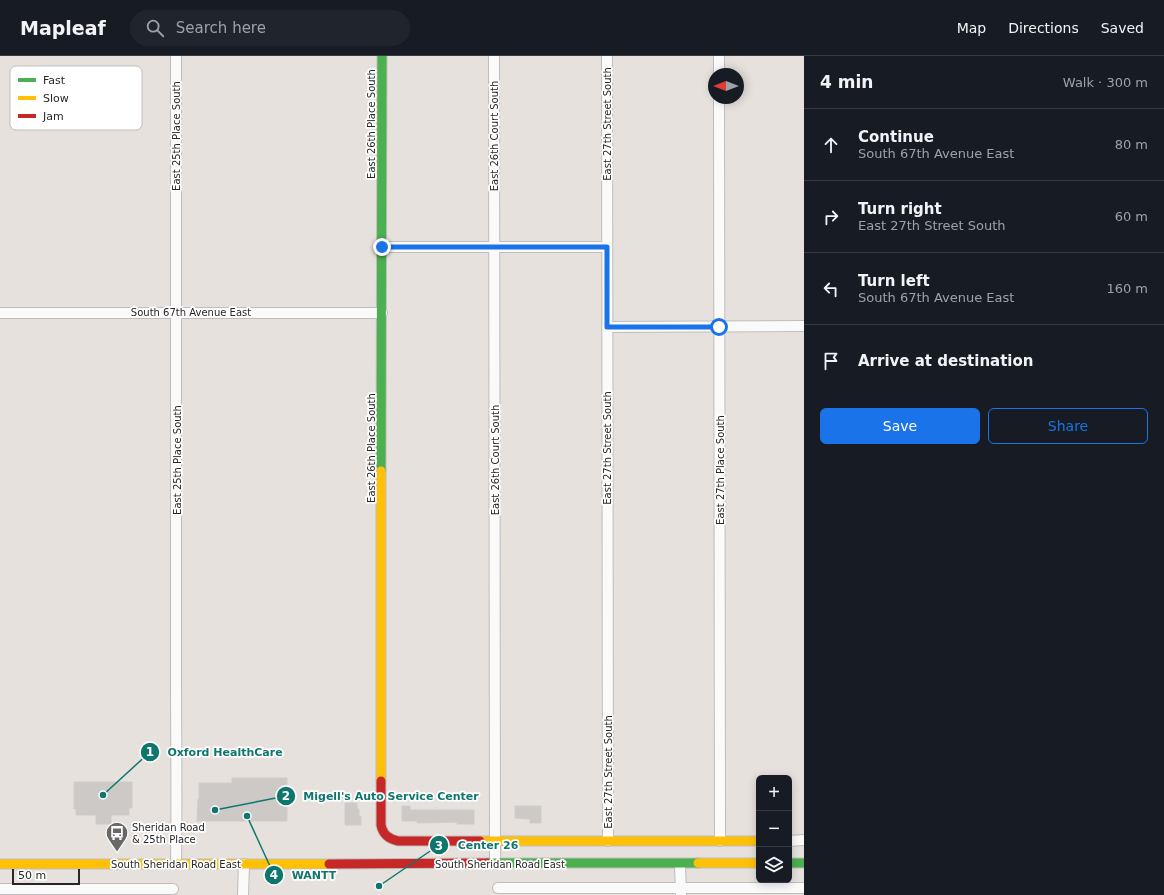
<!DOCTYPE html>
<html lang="en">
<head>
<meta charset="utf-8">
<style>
	body { margin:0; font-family:"DejaVu Sans",sans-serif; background:#20242c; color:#f1f3f6 }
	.controls { position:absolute; right:12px; bottom:12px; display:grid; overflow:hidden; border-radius:6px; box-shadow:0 2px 10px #0003 }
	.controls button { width:36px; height:36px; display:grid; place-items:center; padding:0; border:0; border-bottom:1px solid #363941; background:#171b24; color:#f1f3f6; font:20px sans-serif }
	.compass { position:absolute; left:708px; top:12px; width:36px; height:36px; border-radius:50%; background:#171b24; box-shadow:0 2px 10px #0003; rotate:270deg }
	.scale { position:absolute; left:12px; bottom:10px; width:68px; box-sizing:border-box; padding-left:4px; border:2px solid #272727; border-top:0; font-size:11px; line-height:14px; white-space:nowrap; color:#272727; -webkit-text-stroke:3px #fff; paint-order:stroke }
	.stop { position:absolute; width:12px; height:12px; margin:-9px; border:3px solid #1a73e8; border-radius:50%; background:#fff }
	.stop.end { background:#1a73e8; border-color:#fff; box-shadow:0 1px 4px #0008 }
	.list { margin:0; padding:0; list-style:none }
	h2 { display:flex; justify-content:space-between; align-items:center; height:52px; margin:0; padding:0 16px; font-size:17px }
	h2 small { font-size:13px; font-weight:400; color:#9ea1a6 }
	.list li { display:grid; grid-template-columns:26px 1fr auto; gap:12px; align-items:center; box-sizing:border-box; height:72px; padding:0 16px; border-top:1px solid #363941 }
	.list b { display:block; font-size:15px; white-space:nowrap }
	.list p { margin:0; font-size:13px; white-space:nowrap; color:#9ea1a6 }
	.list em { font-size:13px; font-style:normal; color:#9ea1a6 }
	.actions { display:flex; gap:8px; padding:12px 16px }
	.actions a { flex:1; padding:9px 0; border:1px solid #1a73e8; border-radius:6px; text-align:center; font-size:14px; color:#1a73e8 }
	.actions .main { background:#1a73e8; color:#fff }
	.icon { flex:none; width:22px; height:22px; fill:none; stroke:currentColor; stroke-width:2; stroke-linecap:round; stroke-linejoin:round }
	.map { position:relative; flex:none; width:804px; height:839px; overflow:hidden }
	header { display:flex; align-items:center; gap:24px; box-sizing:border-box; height:56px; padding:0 20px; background:#171b24; border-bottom:1px solid #363941 }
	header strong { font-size:19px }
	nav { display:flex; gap:22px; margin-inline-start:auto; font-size:14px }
	.search { width:280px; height:36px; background:#20242c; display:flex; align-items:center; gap:10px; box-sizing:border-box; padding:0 14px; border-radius:22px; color:#9ea1a6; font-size:15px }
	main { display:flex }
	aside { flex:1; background:#171b24 }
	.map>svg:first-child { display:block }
	.building { fill:#ccc9c6; stroke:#d0ccc8 }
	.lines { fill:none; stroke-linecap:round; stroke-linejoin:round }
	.street-casing { stroke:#bfbdbd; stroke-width:12 }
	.fast-casing { stroke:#bfbdbd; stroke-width:11 }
	.slow-casing { stroke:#bfbdbd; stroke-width:11 }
	.jam-casing { stroke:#bfbdbd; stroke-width:11 }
	.street { stroke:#fbfafa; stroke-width:10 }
	.fast { stroke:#4caf50; stroke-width:9 }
	.slow { stroke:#ffc107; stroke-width:9 }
	.jam { stroke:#c62828; stroke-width:9 }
	.route { stroke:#1a73e8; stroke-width:5 }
	.labels { text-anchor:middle; stroke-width:3.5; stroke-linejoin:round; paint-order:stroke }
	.street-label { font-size:10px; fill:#272727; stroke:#fff }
	.poi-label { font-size:10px; fill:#272727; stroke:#fff; text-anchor:start }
	.key { fill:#fff; stroke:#bebebe; stroke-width:1 }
	.key-label { font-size:11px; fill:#272727 }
	.leader { fill:none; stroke:#0f766e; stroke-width:1.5 }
	.callout-dot { fill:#0f766e; stroke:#fff; stroke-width:1.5 }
	.mark-label { font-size:12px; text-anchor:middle; font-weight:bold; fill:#fff }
	.callout-label { font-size:11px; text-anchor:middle; font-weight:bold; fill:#0f766e; stroke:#fff; stroke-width:3.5; stroke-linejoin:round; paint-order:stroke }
</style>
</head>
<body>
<header>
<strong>Mapleaf</strong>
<div class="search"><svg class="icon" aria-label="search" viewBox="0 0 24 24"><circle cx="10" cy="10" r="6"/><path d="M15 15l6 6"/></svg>Search here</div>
<nav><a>Map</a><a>Directions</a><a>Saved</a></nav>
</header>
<main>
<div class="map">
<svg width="804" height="839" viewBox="0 0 804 839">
	<rect width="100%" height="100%" fill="#e6e1dc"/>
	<path class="building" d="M232,722h55v43h-90l1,-22h1v-16h33z
		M74,726h58v26h-3v7h-18v9h-15v-9h-20v-6h-2z
		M345,747h12v6h2v7h2v9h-16z
		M402,750h8v4h64v14h-17v-2l-40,1v-2h-15z
		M515,750h26v17h-11v-4l-15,-1z"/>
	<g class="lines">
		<g class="street-casing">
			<path id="street" d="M176,0c0,206 1,412 0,617 0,64 1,128 0,191
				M494,0l1,808
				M607,0l1,785
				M719,0v18
				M719,42l1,743
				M382,191h225
				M0,257h382
				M607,271l197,-1
				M789,785l15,-1
				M680,808l1,31
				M498,832h306
				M0,833h173
				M243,839l1,-31"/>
		</g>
		<g class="fast-casing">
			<path id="fast" d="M381,415l1,-415
				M488,807h210
				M789,807h15"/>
		</g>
		<g class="slow-casing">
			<path id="slow" d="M381,725v-310
				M480,785h279
				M698,807h61
				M0,808h329"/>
		</g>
		<g class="jam-casing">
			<path id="jam" d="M381,725v44c2,10 8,14 17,16h82
				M329,808l159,-1"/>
		</g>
		<use href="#street" class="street"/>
		<use href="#fast" class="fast"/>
		<use href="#slow" class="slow"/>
		<use href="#jam" class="jam"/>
	</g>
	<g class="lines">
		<path class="route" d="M382,191h225v80h112"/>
	</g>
	<defs>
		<g id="bus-pin" transform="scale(1.15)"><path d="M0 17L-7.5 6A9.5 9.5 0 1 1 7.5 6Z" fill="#6a6866" stroke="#fff"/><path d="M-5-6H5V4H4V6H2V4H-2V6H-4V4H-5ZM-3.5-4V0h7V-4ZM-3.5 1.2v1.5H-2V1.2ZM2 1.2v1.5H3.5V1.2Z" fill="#fff"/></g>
	</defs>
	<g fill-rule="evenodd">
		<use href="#bus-pin" x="117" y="777"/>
	</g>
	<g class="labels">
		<g class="street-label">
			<text transform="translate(371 68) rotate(-90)" y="4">East 26th Place South</text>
			<text transform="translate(607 68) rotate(-90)" y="4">East 27th Street South</text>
			<text transform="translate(176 80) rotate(-90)" y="4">East 25th Place South</text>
			<text transform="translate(494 80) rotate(-90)" y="4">East 26th Court South</text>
			<text x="191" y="260">South 67th Avenue East</text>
			<text transform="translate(371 392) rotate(-90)" y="4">East 26th Place South</text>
			<text transform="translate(607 392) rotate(-90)" y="4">East 27th Street South</text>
			<text transform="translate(177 404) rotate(-90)" y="4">East 25th Place South</text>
			<text transform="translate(495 404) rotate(-90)" y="4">East 26th Court South</text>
			<text transform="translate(720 414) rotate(-90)" y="4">East 27th Place South</text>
			<text transform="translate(608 716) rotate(-90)" y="4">East 27th Street South</text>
			<text x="176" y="812">South Sheridan Road East</text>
			<text x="500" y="812">South Sheridan Road East</text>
		</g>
		<g class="poi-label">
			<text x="132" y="775">Sheridan Road<tspan x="132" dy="12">&amp; 25th Place</tspan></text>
		</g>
	</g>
	<rect x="10" y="10" width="132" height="64" rx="6" class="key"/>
	<rect x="18" y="22" width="18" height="4" fill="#4caf50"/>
	<rect x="18" y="40" width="18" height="4" fill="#ffc107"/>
	<rect x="18" y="58" width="18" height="4" fill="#c62828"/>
	<g class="key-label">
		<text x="43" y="28">Fast</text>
		<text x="43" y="46">Slow</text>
		<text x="43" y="64">Jam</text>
	</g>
	<path class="leader" d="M103 739L150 696M215 754L286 740M379 830L439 789M247 760L274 819"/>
	<g class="callout-dot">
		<circle cx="103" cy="739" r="4"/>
		<circle cx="215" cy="754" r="4"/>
		<circle cx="379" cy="830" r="4"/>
		<circle cx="247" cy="760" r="4"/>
		<circle cx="150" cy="696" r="10"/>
		<circle cx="286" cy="740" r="10"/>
		<circle cx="439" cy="789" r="10"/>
		<circle cx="274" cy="819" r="10"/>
	</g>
	<g class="mark-label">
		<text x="150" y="700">1</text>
		<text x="286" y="744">2</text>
		<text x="439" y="794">3</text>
		<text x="274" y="823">4</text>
	</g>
	<g class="callout-label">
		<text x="225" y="700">Oxford HealthCare</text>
		<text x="391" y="744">Migell's Auto Service Center</text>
		<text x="488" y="793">Center 26</text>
		<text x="314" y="823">WANTT</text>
	</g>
</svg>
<div class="controls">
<button>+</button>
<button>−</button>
<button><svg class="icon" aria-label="layers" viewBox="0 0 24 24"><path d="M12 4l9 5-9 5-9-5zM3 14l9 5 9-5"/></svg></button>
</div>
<svg class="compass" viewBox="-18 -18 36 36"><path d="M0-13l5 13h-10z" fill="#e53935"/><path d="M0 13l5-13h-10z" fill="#9ea1a6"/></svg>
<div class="scale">50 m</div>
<div class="stop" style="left:719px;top:271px"></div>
<div class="stop end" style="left:382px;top:191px"></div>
</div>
<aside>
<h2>4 min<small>Walk · 300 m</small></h2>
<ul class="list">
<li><svg class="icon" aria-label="ahead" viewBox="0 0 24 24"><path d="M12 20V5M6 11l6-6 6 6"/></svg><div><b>Continue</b><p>South 67th Avenue East</p></div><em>80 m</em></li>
<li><svg class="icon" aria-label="right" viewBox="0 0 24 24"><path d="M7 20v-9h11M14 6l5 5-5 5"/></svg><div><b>Turn right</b><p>East 27th Street South</p></div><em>60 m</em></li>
<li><svg class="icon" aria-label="left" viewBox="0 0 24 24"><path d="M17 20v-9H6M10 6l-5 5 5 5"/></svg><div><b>Turn left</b><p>South 67th Avenue East</p></div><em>160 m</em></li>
<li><svg class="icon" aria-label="arrive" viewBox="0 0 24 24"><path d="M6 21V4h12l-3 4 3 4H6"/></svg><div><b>Arrive at destination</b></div></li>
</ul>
<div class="actions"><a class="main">Save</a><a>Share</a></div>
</aside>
</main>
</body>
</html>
